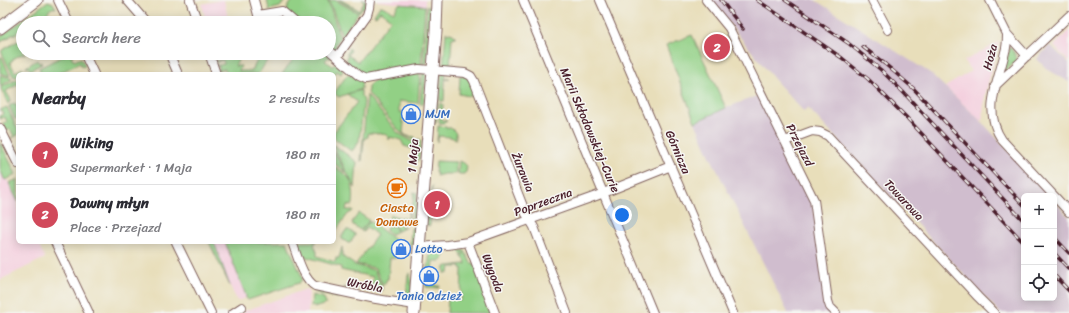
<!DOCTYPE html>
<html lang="en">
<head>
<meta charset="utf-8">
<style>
	body { margin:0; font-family:Sriracha,sans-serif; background:#f7f7f7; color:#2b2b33 }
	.controls { position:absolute; right:12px; bottom:12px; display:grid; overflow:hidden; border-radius:6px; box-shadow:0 2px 10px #0003 }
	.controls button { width:36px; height:36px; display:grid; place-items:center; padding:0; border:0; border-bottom:1px solid #e1e1e2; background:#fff; color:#2b2b33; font:20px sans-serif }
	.you { position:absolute; left:622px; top:215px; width:14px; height:14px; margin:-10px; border:3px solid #fff; border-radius:50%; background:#1a73e8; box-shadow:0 0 0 6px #1a73e833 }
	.badge { display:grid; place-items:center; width:26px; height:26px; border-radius:50%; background:#d1495b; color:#fff; font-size:13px; font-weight:700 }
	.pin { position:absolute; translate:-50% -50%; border:2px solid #fff; box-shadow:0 1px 4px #0006 }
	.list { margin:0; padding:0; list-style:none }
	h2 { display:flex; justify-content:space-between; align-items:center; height:52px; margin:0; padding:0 16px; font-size:17px }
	h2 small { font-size:13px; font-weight:400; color:#7c7c81 }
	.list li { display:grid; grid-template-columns:26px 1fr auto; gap:12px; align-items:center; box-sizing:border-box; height:60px; padding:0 16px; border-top:1px solid #e1e1e2 }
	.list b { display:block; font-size:15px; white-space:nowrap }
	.list p { margin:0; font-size:13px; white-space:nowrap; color:#7c7c81 }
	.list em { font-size:13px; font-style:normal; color:#7c7c81 }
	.icon { flex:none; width:22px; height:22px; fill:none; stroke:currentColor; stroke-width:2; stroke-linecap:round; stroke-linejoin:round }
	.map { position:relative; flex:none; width:1069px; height:313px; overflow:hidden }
	.search { position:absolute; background:#fff; box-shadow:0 2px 10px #0003; left:16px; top:16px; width:320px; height:44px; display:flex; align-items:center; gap:10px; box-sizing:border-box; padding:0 14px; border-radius:22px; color:#7c7c81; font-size:15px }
	.panel { position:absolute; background:#fff; box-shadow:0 2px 10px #0003; left:16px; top:72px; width:320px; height:172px; border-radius:6px }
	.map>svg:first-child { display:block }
	.built { fill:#f4cfde }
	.industrial { fill:#d0bdce }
	.green { fill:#92d085; stroke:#6e7858 }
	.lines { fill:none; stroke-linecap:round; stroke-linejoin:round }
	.street-casing { stroke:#81625d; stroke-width:10 }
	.secondary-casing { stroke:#81625d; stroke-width:13 }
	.street { stroke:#fff; stroke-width:8 }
	.secondary { stroke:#fff; stroke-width:11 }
	.rail-casing { stroke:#4a1f2b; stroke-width:3.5 }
	.rail { stroke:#f6f6f2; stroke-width:2; stroke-dasharray:6; stroke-linecap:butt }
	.labels { text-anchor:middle; stroke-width:3; stroke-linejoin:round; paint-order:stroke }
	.street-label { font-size:12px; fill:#4a1f2b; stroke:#f6f6f2 }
	.shop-label { font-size:12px; fill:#366cbe; stroke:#f6f6f2; text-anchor:start }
	.food-label { font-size:12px; fill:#c56008; stroke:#f6f6f2 }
</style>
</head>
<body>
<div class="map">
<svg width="1069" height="313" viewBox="0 0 1069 313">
	<rect width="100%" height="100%" fill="#f6f6f2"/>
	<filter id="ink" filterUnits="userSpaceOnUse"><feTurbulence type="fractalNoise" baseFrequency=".025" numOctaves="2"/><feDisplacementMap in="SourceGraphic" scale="8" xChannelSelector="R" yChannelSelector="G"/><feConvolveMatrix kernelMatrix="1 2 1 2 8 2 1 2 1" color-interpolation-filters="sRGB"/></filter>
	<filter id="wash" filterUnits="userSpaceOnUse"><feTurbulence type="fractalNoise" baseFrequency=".012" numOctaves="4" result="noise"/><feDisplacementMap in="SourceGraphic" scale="16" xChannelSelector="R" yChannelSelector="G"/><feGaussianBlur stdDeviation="0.9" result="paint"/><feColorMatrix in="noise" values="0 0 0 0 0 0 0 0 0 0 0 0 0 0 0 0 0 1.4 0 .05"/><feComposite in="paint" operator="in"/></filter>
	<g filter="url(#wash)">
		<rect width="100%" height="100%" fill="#e8deba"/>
		<path class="built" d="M221,0h3l5,23h-23l-4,-19z
			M377,0h48v6l-48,-5z
			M1069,30v32l-15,-16z
			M999,42l-14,53 -3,27 -37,-35 26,-16 -7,-10z
			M0,165l18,37v40h19l8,16 -45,22z
			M210,242h77l13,38 -63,21z
			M306,289l3,3 -1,21h-64v-2z"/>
		<path class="industrial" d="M710,0h105l115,73 52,49 68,74h-26v102h30v-97l15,16v96h-69l-192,-205 -4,4 -30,-33z
			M1050,45l19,18v19l-22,-13 -10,-10z
			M759,95l53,105 20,113h-44l-78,-157 -15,-34 31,-14z"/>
		<path class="green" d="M267,0h19l-6,7 -11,3z
			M293,0h35l12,38 -5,7 4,3 -4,2 -6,-3v-24h-29l-12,-10 -1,-5z
			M329,0h6l23,13 -16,23z
			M338,0h3l18,10 5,-8 -2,-2h4v9l-3,-2 -4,5z
			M48,1l5,2 3,5c-4,-1 -5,1 -9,4l3,4 -4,2 2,2 -5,3h-4l1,-2 -2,-1 -1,3 -2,-1 -1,1h-11v7h-3l-1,2h-2l-1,2 -2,-1v2h-3l-1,2h-2v2l-3,-1v2h-3v2h-2v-5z
			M399,4l26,2 -4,60 -52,10 -7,-2 -15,-11v-10l2,-5 2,2 -3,5 10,7 33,-43 -11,-8 -4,5 -2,-1 6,-9h2l12,6z
			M427,6l3,2 -3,55 -4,2z
			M281,15l5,3v5h-23v-5z
			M446,32l7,2 3,3 -4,1 -2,29 3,1h-10z
			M692,35l34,73 -31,14 -29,-77z
			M23,38v15h2v1l-3,1v-1l-9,5v1l-3,2 5,10 8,-4 1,3 3,-1v1l-5,3h-4v2l-2,1 -3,-1 -12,-25z
			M1010,47l6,8v6l-13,12z
			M69,53h8l-6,3 3,5 7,-3 4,8 -3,1 -2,-4 -23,11h-15l-3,-6z
			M220,53h22l-7,13h6l-2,5h13l7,-15 1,-1 7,6c-4,5 -5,9 -9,13h-32l-1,-5 -8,2 -1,-1 3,-1v-3l-4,1 -1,-1 10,-2 -1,-4 -9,3 -1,-1 9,-3z
			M298,53h28l5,4 -1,2 -2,-2 -3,4 8,5 4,-4 4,4 2,4 -2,4 -4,-3 -3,4v-1h-52z
			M0,57h2l8,19 -10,-3z
			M37,60l2,3 2,-1 1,2 -12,6 -2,-3 -2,1v-1z
			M420,71l-2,32 -19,-2v11h4l-1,10 2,1 -1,10 4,3 8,1v3l-11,-5 -5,-4 -31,-38c-1,-6 1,-9 6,-12z
			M423,71l3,3 -2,27 -1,3h-3z
			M440,73l-4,50h-2l3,-49z
			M442,73h4l-1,6h5h-5l-1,22h-4z
			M0,75l12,3v1l-12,7z
			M347,75l6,1 9,6 -1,7 -22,8 -4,-3v-2z
			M460,75l9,2 8,19h-8l-10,-2z
			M18,79v7l-1,-1 -11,6 5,9 -1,1v1l-2,2 -7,-15v-2z
			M361,90v6l2,2 1,4 -5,39 -6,9 -2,1 -17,-13v-6l23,-30 -10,-8z
			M367,95l30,37 4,3 13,7v7l-10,-3 -3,-6 -11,-3v2h-2v-3l-4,-2 -16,-1v4l-3,1 -1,2 -2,21h-1z
			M15,103l2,4 1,-1v12l-3,1 -6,-13z
			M440,103l3,1 -1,16 5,1 -3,2h-5z
			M7,107l11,23v5l-8,4 4,-3 -4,-7 -4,2 -3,-7 4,-2 -2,-5 -5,2v-3l3,-2 -1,-3h-2v-1z
			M438,126l8,1v1h5l5,5v6l-6,-2 -11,-1 -2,6z
			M418,139l3,1 -2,20h-3l1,-20z
			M0,142l16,32 -3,2 -7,4 -2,-1 -4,-10z
			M334,145l23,17 -2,26 -21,-40z
			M334,151l12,22 -12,-10z
			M436,161l20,1v12h-12l-8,2 1,-3h-2z
			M459,161l5,2 3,3 -1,6 -2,2h-6z
			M335,167c4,3 10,6 13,10 6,8 6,18 5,27l-1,2 -5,-1 -1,5h7l-1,2 -4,2 -14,19v-65z
			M18,179v23l-9,-19z
			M432,186l-2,40 -4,-1 2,-25 3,-4z
			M414,192l3,1 -1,19 2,6 -1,6h-5l-1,-1z
			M409,206v16l-2,1v-2h-6v5l5,1 -8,4 -3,-5 2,-2 1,-5 -6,-1 -2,8h4l3,5 -6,3 -5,-4 4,-15 18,4z
			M359,213l10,7 -4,6 -5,4 -7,-5 -1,-3z
			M370,221l29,22 -1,1 2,2 -3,1v11h-7l-2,21 -2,1 -1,4h-2v1l-8,-17 -19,-4 21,-29 -10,-8 -4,5 -2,-1z
			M411,228h6l-4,16 -3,1z
			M346,230h3l6,4v2l-5,7h-2l-6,-4v-3z
			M209,242h5l16,44z
			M225,242h62l15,35v3l-3,3 -51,17 -2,-2v-2z
			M297,242h20l-3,2 3,8v4l18,6 1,-4h3l3,-11 1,10 12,8 19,5 8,16v5l-32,-5 -2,3 -4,-1v-1l3,1 3,-4 21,5 2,-12 -32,-7v-3l-38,-11z
			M453,249h7v1l3,1v-1l2,1 6,12h3l15,41 -3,2 2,4 3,-1 2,4h-46l1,-14 13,1 1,-32h-2v-2l-3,-1v2h-7l-1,6h-4v-6l2,-1c6,0 12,-2 19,-2l-1,-4 -4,-4 3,-2v-1l-3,1 -2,-3 -6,-1z
			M445,251l-2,9 -2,1h-8l-1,10 -4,-1 2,-18z
			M410,273c1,10 5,20 -4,27l2,-25z
			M430,274h2l-1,10h5v2h4l-1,2 -13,-1 1,-10v2h3z
			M312,289l25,6 1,3 -21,-5z
			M312,295l12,3 2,6 -12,4 1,-2 -4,1z"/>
	</g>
	<g filter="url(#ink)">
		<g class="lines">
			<g class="street-casing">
				<path id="street" d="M58,0l11,23
					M127,0l20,23
					M190,0l8,23
					M254,0l4,15 24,-4 14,12
					M523,0l130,313
					M600,0l133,313
					M706,0l23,28 85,172 14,101 2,6 6,6
					M872,0l16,30
					M990,0l17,34 20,22
					M1007,34c0,6 0,12 -2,18 -7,31 -23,58 -3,88l67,72
					M329,50l30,26 7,3 53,-10 46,4 6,3 3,5 52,133 8,13 33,86
					M84,53l10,21
					M169,53l9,21
					M209,53l7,21
					M337,57l30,-42 2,-7 1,-8
					M995,86l74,-70
					M0,128l18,36
					M785,141l27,-10 8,1 8,4 150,161 16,16
					M55,242l34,71
					M176,242l35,71
					M292,242c5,13 11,37 23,44l61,13 39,6
					M468,242l27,71
					M419,247l28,-2 21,-3 128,-46 75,-30
					M233,313l9,-6"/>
			</g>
			<g class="secondary-casing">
				<path id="secondary" d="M0,28l37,-28
					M414,313l22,-282 1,-31"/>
			</g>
			<use href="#street" class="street"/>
			<use href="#secondary" class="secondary"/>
			<g class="rail-casing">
				<path id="rail" d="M721,0l22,29
					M757,0l85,58 26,21 38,38 118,126
					M785,0l63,43 33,27 22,22 121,129
					M863,47l22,17 28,24 111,117
					M1054,237l15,16
					M1054,253l15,16
					M1054,275l15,16"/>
			</g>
			<use href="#rail" class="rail"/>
		</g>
	</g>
	<defs>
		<g id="shop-ring" transform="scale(1)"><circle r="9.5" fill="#f6f6f2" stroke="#3f7fe0" stroke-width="1.5"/><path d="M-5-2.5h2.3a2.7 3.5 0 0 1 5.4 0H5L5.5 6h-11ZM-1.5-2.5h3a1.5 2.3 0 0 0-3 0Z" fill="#3f7fe0"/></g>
		<g id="cafe-ring" transform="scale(1)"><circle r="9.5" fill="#f6f6f2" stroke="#e8710a" stroke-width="1.5"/><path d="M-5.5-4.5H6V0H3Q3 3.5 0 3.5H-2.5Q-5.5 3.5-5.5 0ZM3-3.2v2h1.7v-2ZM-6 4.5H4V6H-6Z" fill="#e8710a"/></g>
	</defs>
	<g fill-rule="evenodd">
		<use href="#shop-ring" x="411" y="114"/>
		<use href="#cafe-ring" x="397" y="188"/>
		<use href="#shop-ring" x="401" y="249"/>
		<use href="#shop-ring" x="429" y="276"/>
	</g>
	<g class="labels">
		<g class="street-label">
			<text transform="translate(990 57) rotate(-75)" y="4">Hoża</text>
			<text transform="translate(590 130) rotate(67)" y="4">Marii Skłodowskiej-Curie</text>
			<text transform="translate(800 145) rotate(63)" y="4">Przejazd</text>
			<text transform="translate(678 152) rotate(67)" y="4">Górnicza</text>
			<text transform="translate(413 156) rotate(-86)" y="4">1 Maja</text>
			<text transform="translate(523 172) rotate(68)" y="4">Żurawia</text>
			<text transform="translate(904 200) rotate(47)" y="4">Towarowa</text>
			<text transform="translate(543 202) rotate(-20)" y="4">Poprzeczna</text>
			<text transform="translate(493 273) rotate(69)" y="4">Wygoda</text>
			<text transform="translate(365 285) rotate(11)" y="4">Wróbla</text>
		</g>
		<g class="shop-label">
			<text x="425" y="118">MJM</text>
			<text x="415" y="253">Lotto</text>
			<text x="429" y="300" text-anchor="middle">Tania Odzież</text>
		</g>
		<g class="food-label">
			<text x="397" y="212">Ciasta<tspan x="397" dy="14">Domowe</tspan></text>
		</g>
	</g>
</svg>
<div class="controls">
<button>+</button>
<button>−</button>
<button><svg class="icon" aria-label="locate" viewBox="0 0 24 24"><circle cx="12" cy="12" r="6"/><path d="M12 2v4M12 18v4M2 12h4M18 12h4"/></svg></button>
</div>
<div class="you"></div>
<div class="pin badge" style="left:437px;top:204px">1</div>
<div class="pin badge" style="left:717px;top:47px">2</div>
<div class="search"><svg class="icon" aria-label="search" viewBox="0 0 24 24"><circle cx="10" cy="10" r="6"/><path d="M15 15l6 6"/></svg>Search here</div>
<section class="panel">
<h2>Nearby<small>2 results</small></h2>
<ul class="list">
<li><span class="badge">1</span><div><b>Wiking</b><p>Supermarket · 1 Maja</p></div><em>180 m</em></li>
<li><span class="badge">2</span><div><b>Dawny młyn</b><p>Place · Przejazd</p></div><em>180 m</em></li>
</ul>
</section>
</div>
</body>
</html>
